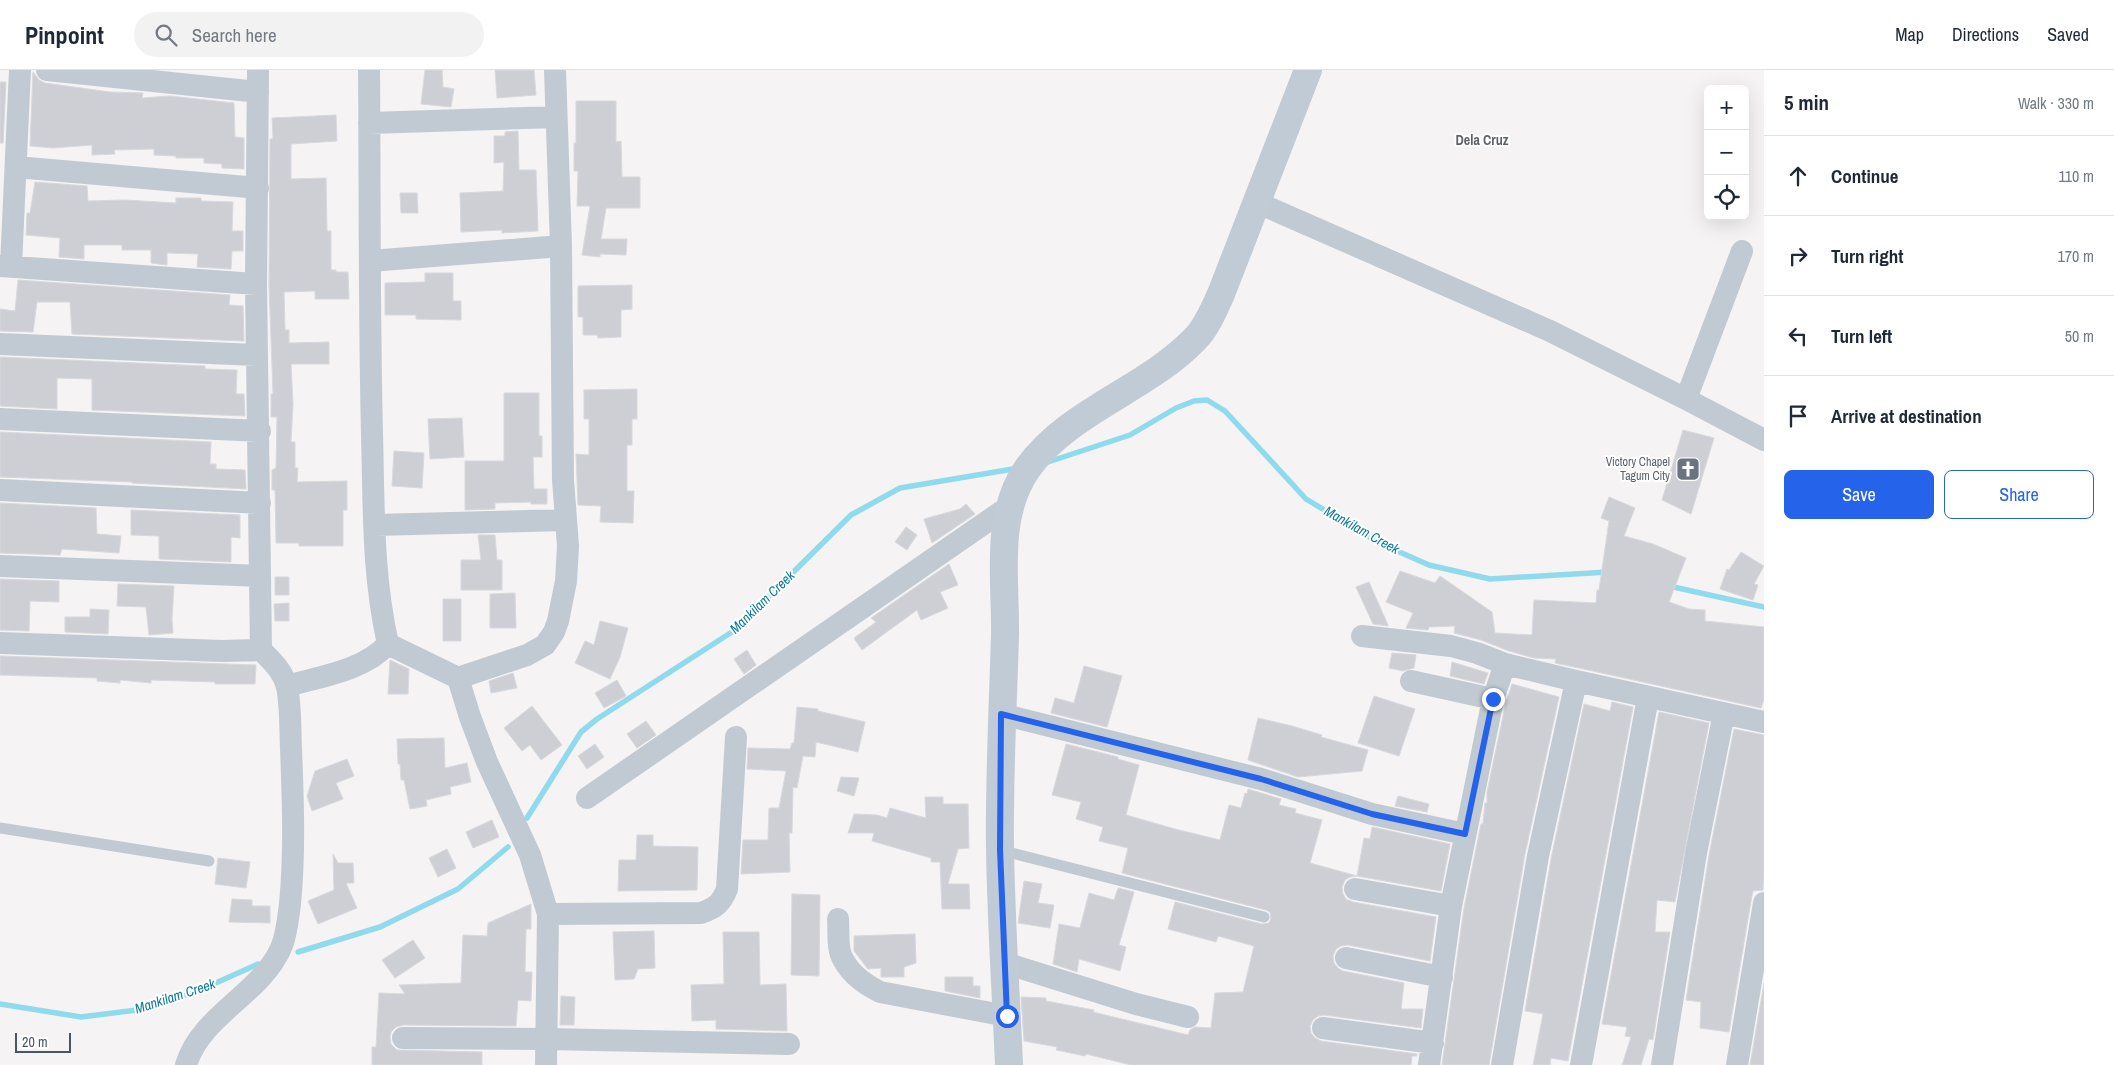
<!DOCTYPE html>
<html lang="en">
<head>
<meta charset="utf-8">
<style>
	body { margin:0; font-family:"Archivo Narrow",sans-serif; background:#f2f2f3; color:#1f2937 }
	.controls { position:absolute; right:15px; top:15px; display:grid; overflow:hidden; border-radius:8px; box-shadow:0 5px 20px #0002 }
	.controls button { width:45px; height:45px; display:grid; place-items:center; padding:0; border:0; border-bottom:1px solid #e0e1e3; background:#fff; color:#1f2937; font:25px sans-serif }
	.scale { position:absolute; left:15px; bottom:12px; width:56px; box-sizing:border-box; padding-left:5px; border:2px solid #4a5661; border-top:0; font-size:14px; line-height:18px; white-space:nowrap; color:#4a5661; -webkit-text-stroke:4px #fff; paint-order:stroke }
	.stop { position:absolute; width:15px; height:15px; margin:-11px; border:4px solid #2563eb; border-radius:50%; background:#fff }
	.stop.end { background:#2563eb; border-color:#fff; box-shadow:0 1px 5px #0008 }
	.list { margin:0; padding:0; list-style:none }
	h2 { display:flex; justify-content:space-between; align-items:center; height:65px; margin:0; padding:0 20px; font-size:21px }
	h2 small { font-size:16px; font-weight:400; color:#747a83 }
	.list li { display:grid; grid-template-columns:32px 1fr auto; gap:15px; align-items:center; box-sizing:border-box; height:80px; padding:0 20px; border-top:1px solid #e0e1e3 }
	.list b { display:block; font-size:19px; white-space:nowrap }
	.list em { font-size:16px; font-style:normal; color:#747a83 }
	.actions { display:flex; gap:10px; padding:15px 20px }
	.actions a { flex:1; padding:11px 0; border:1px solid #2563eb; border-radius:8px; text-align:center; font-size:18px; color:#2563eb }
	.actions .main { background:#2563eb; color:#fff }
	.icon { flex:none; width:28px; height:28px; fill:none; stroke:currentColor; stroke-width:2; stroke-linecap:round; stroke-linejoin:round }
	.map { position:relative; flex:none; width:1764px; height:995px; overflow:hidden }
	header { display:flex; align-items:center; gap:30px; box-sizing:border-box; height:70px; padding:0 25px; background:#fff; border-bottom:1px solid #e0e1e3 }
	header strong { font-size:24px }
	nav { display:flex; gap:28px; margin-inline-start:auto; font-size:18px }
	.search { width:350px; height:45px; background:#f2f2f3; display:flex; align-items:center; gap:12px; box-sizing:border-box; padding:0 18px; border-radius:28px; color:#747a83; font-size:19px }
	main { display:flex }
	aside { flex:1; background:#fff }
	.map>svg:first-child { display:block }
	.lines { fill:none; stroke-linecap:round; stroke-linejoin:round }
	.stream { stroke:#90daee; stroke-width:5.5 }
	.building { fill:#cdcfd5; stroke:#d7d9de }
	.lane { stroke:#c1cad2; stroke-width:11 }
	.street { stroke:#c1cad2; stroke-width:22 }
	.secondary { stroke:#c1cbd6; stroke-width:28 }
	.route { stroke:#2563eb; stroke-width:6 }
	.labels { text-anchor:middle; stroke-width:4; stroke-linejoin:round; paint-order:stroke }
	.worship-label { font-size:12px; fill:#5b616d; stroke:#fff; text-anchor:end }
	.neighbourhood-label { font-size:14px; font-weight:bold; fill:#5f6368; stroke:#fff }
	.water-label { font-size:14px; font-style:italic; fill:#0c7c9b; stroke:#fff }
</style>
</head>
<body>
<header>
<strong>Pinpoint</strong>
<div class="search"><svg class="icon" aria-label="search" viewBox="0 0 24 24"><circle cx="10" cy="10" r="6"/><path d="M15 15l6 6"/></svg>Search here</div>
<nav><a>Map</a><a>Directions</a><a>Saved</a></nav>
</header>
<main>
<div class="map">
<svg width="1764" height="995" viewBox="0 0 1764 995">
	<rect width="100%" height="100%" fill="#f5f3f3"/>
	<g class="lines">
		<path class="stream" d="M1045,393l85,-28 46,-27 18,-7 13,-1 18,11 81,88 73,44 50,22 61,14 118,-7
			M1669,516l95,21
			M527,748l54,-86 16,-13 138,-89 116,-115 49,-27 113,-19
			M298,882l82,-25 78,-38 50,-42
			M0,934l81,13 64,-8 55,-19 58,-26"/>
	</g>
	<path class="building" d="M425,0h17l1,17 11,2 -3,18 -30,-3z
		M495,0h39l2,25 -39,3z
		M33,2l6,8 6,3 65,9 33,1 -1,5 28,-2 64,7 1,34 9,1v31l-22,-1v-4l-18,-1v-5h-28v-2l-22,-1v-6l-40,1 1,4 -23,1v-10l-39,3 -23,-2z
		M0,12h6l-3,61h-3z
		M576,31h40v41l5,-1 1,36h18v31h-34l-5,31h26l-1,16 -26,-1v3l-18,-2 8,-49h-13l1,-35h-4v-28h2z
		M336,45l1,26 -46,3v35l35,-1 1,53h4v39h5v2h12l1,27h-34v-8l-31,1 1,38h4v13l40,-1v22h-38l2,40 -2,38h4v26h3l-1,14 50,-1v29h-4v36h-44v-3h-23l-1,-53h-3v-20l4,-2 1,-51h-6v-23h2l-4,-110 1,-145h3l-1,-21z
		M518,61l1,39h17l2,61 -36,2v-3l-41,2 -1,-39 43,-2 1,-29 -10,1v-27h11v-4z
		M35,112l52,4 1,15 37,-1 51,3v-5h25v3l32,1 -1,29h11v20h-11l-1,18 -34,-2 1,-13 -31,-1v12l-16,-2v-13h-29v-5h-38v14l-25,-2 1,-19 -34,-3 1,-22h3z
		M400,123h17l1,20h-17z
		M425,203h28v28h8v19l-45,-1v-4h-31v-32l40,-1z
		M18,210l212,15 -1,10 14,1 1,35 -172,-7 -2,-32h-33l-4,30 -33,-1v-22l15,2z
		M632,215v24l-11,1v27l-23,1 -1,-3h-14v-18h-5v-31z
		M0,287l205,9v3l32,1 -1,24h8l1,22 -153,-6v-31l-35,-1v31l-57,-3z
		M637,319v30h-5v26h-5v46h7l-1,32 -33,-1 1,-16 -23,-1 -2,-51 13,1v-36h-5v-29z
		M504,323h35v43h3v21h-9l1,32h13v15h-16v-2l-36,1v6l-30,1v-49h39z
		M462,348l2,39 -34,2 -2,-40z
		M1683,360l31,8 -23,76 -29,-14z
		M0,362l211,10 -1,22h6v5l29,1 1,19 -114,-6v-1l-132,-5z
		M394,381l30,2 -2,35 -30,-2z
		M1609,427l26,11 -11,28 29,8 33,14 -17,44 20,7 16,1v11l59,6v73l-3,8 -182,-40 -24,-5 1,-4 -22,-1 -25,-7 -28,-11 -27,-7 1,-7 -26,1 -1,3 -22,-2 7,-15 -27,-11 14,-31 35,12 5,-7 52,36 3,21 37,2 2,-35 62,3 1,-13h2l10,-69 -8,-3z
		M0,433l96,5 1,26 24,2 -2,17 -57,-4 -2,6 -60,-2z
		M966,434l9,10 -43,29 -8,-24 36,-10z
		M131,440l109,5v23l-9,-1v25l-72,-3v-23l-28,-1z
		M906,457l11,8 -10,15 -12,-8z
		M478,465h17l2,25h5v30h-41v-30h20z
		M1741,482l23,14 -10,18 4,1 -5,15 -33,-11 7,-20 2,1z
		M949,494l9,21 -18,7 8,16 -27,12 -4,-10 -55,40 -8,-12 22,-16 -5,-4z
		M275,507h14v18h-14z
		M0,509l59,2v21l-29,-1 -1,30 -29,-1z
		M1369,512l19,43v1l-15,-2 -17,-37z
		M118,514l56,2 -2,33 1,14 -24,2 -3,-28 -29,-1z
		M515,523l1,35h-26v-34z
		M443,529h18v42h-18z
		M289,533v18h-14l-1,-17z
		M90,539l19,1 -1,24 -43,-2v-15h25z
		M600,551l28,7 -8,29 -10,22 -35,-16 10,-22 9,4z
		M747,580l9,15 -12,9 -10,-15z
		M1392,583l24,2 -2,13 -11,3 -14,-3z
		M0,586l256,9 -1,19h-40v-2l-64,-2v3l-31,-3v3l-23,-2v-3l-97,-3z
		M390,590l19,9 -1,25h-20z
		M1452,592l36,11 -4,11 -34,-8z
		M1084,596l38,10 -15,51 -56,-14 4,-15 19,5z
		M513,603l4,15 -26,5 -2,-12z
		M617,610l9,16 -22,12 -9,-15z
		M1512,614l47,13 -34,157 -36,211h-47l22,-157 17,-84h2l2,-21h2v-11l19,-90z
		M1374,626l41,13 -16,47 -41,-13z
		M1612,632l21,5 -65,354 -17,-3 -1,7h-17l10,-51 -18,-3 26,-152 33,-155 26,7z
		M532,636l30,39 -21,15 -11,-15 -8,6 -18,-23z
		M797,637l21,2v2l47,11 -7,30 -42,-10 -1,15 -12,-1 -6,32 -4,-1 -1,46h-3l1,39 -49,2 2,-34h25l1,-32h10l7,-37 -39,-2 1,-21 42,1 2,-6h2z
		M1659,642l50,11 -34,179 -18,-2 -2,32h15l-17,108 -4,-1 -8,26h-19l9,-28 -6,-1 2,-9 -25,-3z
		M1258,648l34,8 30,9 -1,2 47,13 -6,21 -64,6 -50,-17z
		M646,651l10,14 -19,13 -10,-14z
		M1734,659l30,6v135l-1,20 -10,1 -2,10 -22,131 -29,-4 1,-26 -15,-2 23,-145z
		M444,668l1,30 22,-5 4,19 -21,5 1,7 -25,6 1,6 -17,3 -6,-29h-3l-1,-16h-2l-1,-25z
		M595,674l9,13 -17,12 -9,-13z
		M1066,674l52,13v2l21,6 -13,50 49,14 45,11 9,-35 12,3 4,-15 2,1 1,-5 33,10 -2,6 17,4 -1,4 27,7 -12,43 47,13 7,-38 6,1 2,-12 78,17 -9,47 -84,-15 -7,1 -5,3 -3,7 1,7 3,5 7,3 83,15 -6,44 -82,-16 -7,1 -5,3 -3,7 1,7 4,5 5,3 61,12 -3,26h22l-2,19 -97,-13 -6,1 -5,4 -3,6 1,7 4,5 6,3 96,13v2h-5l-1,9h-280l-45,-11 -1,2 -29,-6 1,-3 -33,-6 -3,-44 25,1v3l48,9 -1,2 95,23 2,-5 5,-3 16,1 4,-35 28,-1 11,-46 -36,-10 -2,6 -48,-13 7,-27 87,22 7,-1 2,-5 -1,-6 -4,-2 -144,-37 6,-25 -29,-7 4,-14 -27,-8 5,-17 -29,-7z
		M347,689l7,17 -18,7 7,16 -31,12 -5,-15 8,-25z
		M841,707l18,1 -5,18 -17,-5z
		M1398,726l31,8 -2,8 -32,-6z
		M925,727h18v7h25l1,44 -11,1 -10,35h21l1,25h-28l-2,-47h-9v-4l-59,-17 2,-8h-26l6,-19 23,1 10,3 3,-10 36,10z
		M492,750l7,17 -26,11 -7,-16z
		M637,765h16v11l45,1 -1,43 -79,1 1,-31h17z
		M447,779l9,19 -18,9 -9,-19z
		M333,784l5,9h15l1,20h-8l11,25 -39,16 -10,-23 26,-11z
		M218,788l32,4 -4,26 -31,-4z
		M1024,811l18,3 -4,19 16,2 -4,23 -32,-5z
		M1118,818l16,4 -15,53 7,2 -6,24 -41,-12 -2,13 -24,-8 6,-40 21,4 9,-35 25,7z
		M792,824l28,1 -1,81 -28,-1z
		M232,829l20,1v6h18v17l-41,-1z
		M531,834v25h-5l-1,43h7l-1,29 -13,-1 -2,26 -113,-1 -7,2 -5,5 -1,5 1,7 6,6 85,2v13h-110v-18h4l3,-54 26,1 -6,-9 62,-2 2,-48 24,1 1,-13z
		M654,861l1,37 -17,1 -4,10 -19,1 -2,-48z
		M723,862h36l1,53 26,-1 1,47 -71,-2v-9l-24,1 -1,-36 33,-1z
		M915,864l1,29 -12,4v10h-23v-9l-13,1 -14,-18v-15z
		M413,870l12,18 -30,20 -13,-18z
		M945,907h28v9h7v12l-35,-7z
		M1764,913v82h-14z
		M561,926l14,1 -1,28h-14z"/>
	<g class="lines">
		<path class="lane" d="M0,758l209,33
			M1000,780l264,67"/>
		<path class="street" d="M47,0l211,22
			M258,0l-2,214 5,366
			M369,0c1,121 0,242 3,363 2,72 0,140 16,211
			M369,53l187,-6
			M16,97l242,21
			M1256,132l294,129 136,68 78,41
			M370,191l191,-15
			M0,196l256,18
			M11,196l9,-196
			M0,274l257,11
			M1686,329l56,-148
			M0,349l260,12
			M0,420l260,13
			M375,455l190,-5
			M0,496l260,10
			M1362,566l89,10 26,7 28,11
			M0,573l222,8 39,-1c11,11 22,21 26,37 4,19 3,41 4,61 2,52 4,104 -1,156 -2,14 -3,30 -9,44 -21,47 -80,67 -95,117
			M388,574l70,34 12,39 17,45 43,93 18,59 -2,151
			M458,608l69,-23 18,-10 9,-13 4,-11 8,-40 2,-35 -5,-66 -2,-234 -6,-176
			M1411,611l82,18
			M287,616c35,-10 76,-15 101,-42
			M1001,644l260,65 111,35 93,20
			M587,728l424,-293
			M1355,819l96,17
			M548,844l153,-1c14,-5 20,-9 26,-24l9,-152
			M838,849c1,11 -1,26 3,36 7,17 23,29 39,37l127,24
			M1346,888l96,19
			M1005,893l131,41 52,13
			M1323,958l110,15
			M403,968l143,1 243,5
			M1429,995l22,-159 42,-207 12,-35 71,17 188,41
			M1502,995l36,-209 38,-175
			M1581,995l67,-368
			M1662,995l34,-212 28,-140
			M1737,995l27,-162"/>
		<path class="secondary" d="M1009,995c-3,-72 -8,-145 -9,-217 -1,-71 3,-142 5,-213 1,-55 -11,-118 22,-166 42,-59 119,-79 168,-130 12,-12 19,-30 26,-45l87,-224"/>
	</g>
	<g class="lines">
		<path class="route" d="M1007,946l-7,-166 1,-136 260,65 111,35 93,20 28,-135"/>
	</g>
	<defs>
		<g id="church-square" transform="scale(1.25)"><rect x="-9" y="-9" width="18" height="18" rx="4" fill="#6b7280" stroke="#fff"/><path d="M-1.2-6h2.4v3.5h3.3v2.4h-3.3V6h-2.4V-.1h-3.3v-2.4h3.3Z" fill="#fff"/></g>
	</defs>
	<g fill-rule="evenodd">
		<use href="#church-square" x="1688" y="399"/>
	</g>
	<g class="labels">
		<g class="worship-label">
			<text x="1670" y="396">Victory Chapel<tspan x="1670" dy="14">Tagum City</tspan></text>
		</g>
		<g class="neighbourhood-label">
			<text x="1482" y="75">Dela Cruz</text>
		</g>
		<g class="water-label">
			<text transform="translate(1362 460) rotate(29)" y="5">Mankilam Creek</text>
			<text transform="translate(762 532) rotate(-44)" y="5">Mankilam Creek</text>
			<text transform="translate(175 926) rotate(-18)" y="5">Mankilam Creek</text>
		</g>
	</g>
</svg>
<div class="controls">
<button>+</button>
<button>−</button>
<button><svg class="icon" aria-label="locate" viewBox="0 0 24 24"><circle cx="12" cy="12" r="6"/><path d="M12 2v4M12 18v4M2 12h4M18 12h4"/></svg></button>
</div>
<div class="scale">20 m</div>
<div class="stop" style="left:1007px;top:946px"></div>
<div class="stop end" style="left:1493px;top:629px"></div>
</div>
<aside>
<h2>5 min<small>Walk · 330 m</small></h2>
<ul class="list">
<li><svg class="icon" aria-label="ahead" viewBox="0 0 24 24"><path d="M12 20V5M6 11l6-6 6 6"/></svg><div><b>Continue</b></div><em>110 m</em></li>
<li><svg class="icon" aria-label="right" viewBox="0 0 24 24"><path d="M7 20v-9h11M14 6l5 5-5 5"/></svg><div><b>Turn right</b></div><em>170 m</em></li>
<li><svg class="icon" aria-label="left" viewBox="0 0 24 24"><path d="M17 20v-9H6M10 6l-5 5 5 5"/></svg><div><b>Turn left</b></div><em>50 m</em></li>
<li><svg class="icon" aria-label="arrive" viewBox="0 0 24 24"><path d="M6 21V4h12l-3 4 3 4H6"/></svg><div><b>Arrive at destination</b></div></li>
</ul>
<div class="actions"><a class="main">Save</a><a>Share</a></div>
</aside>
</main>
</body>
</html>
